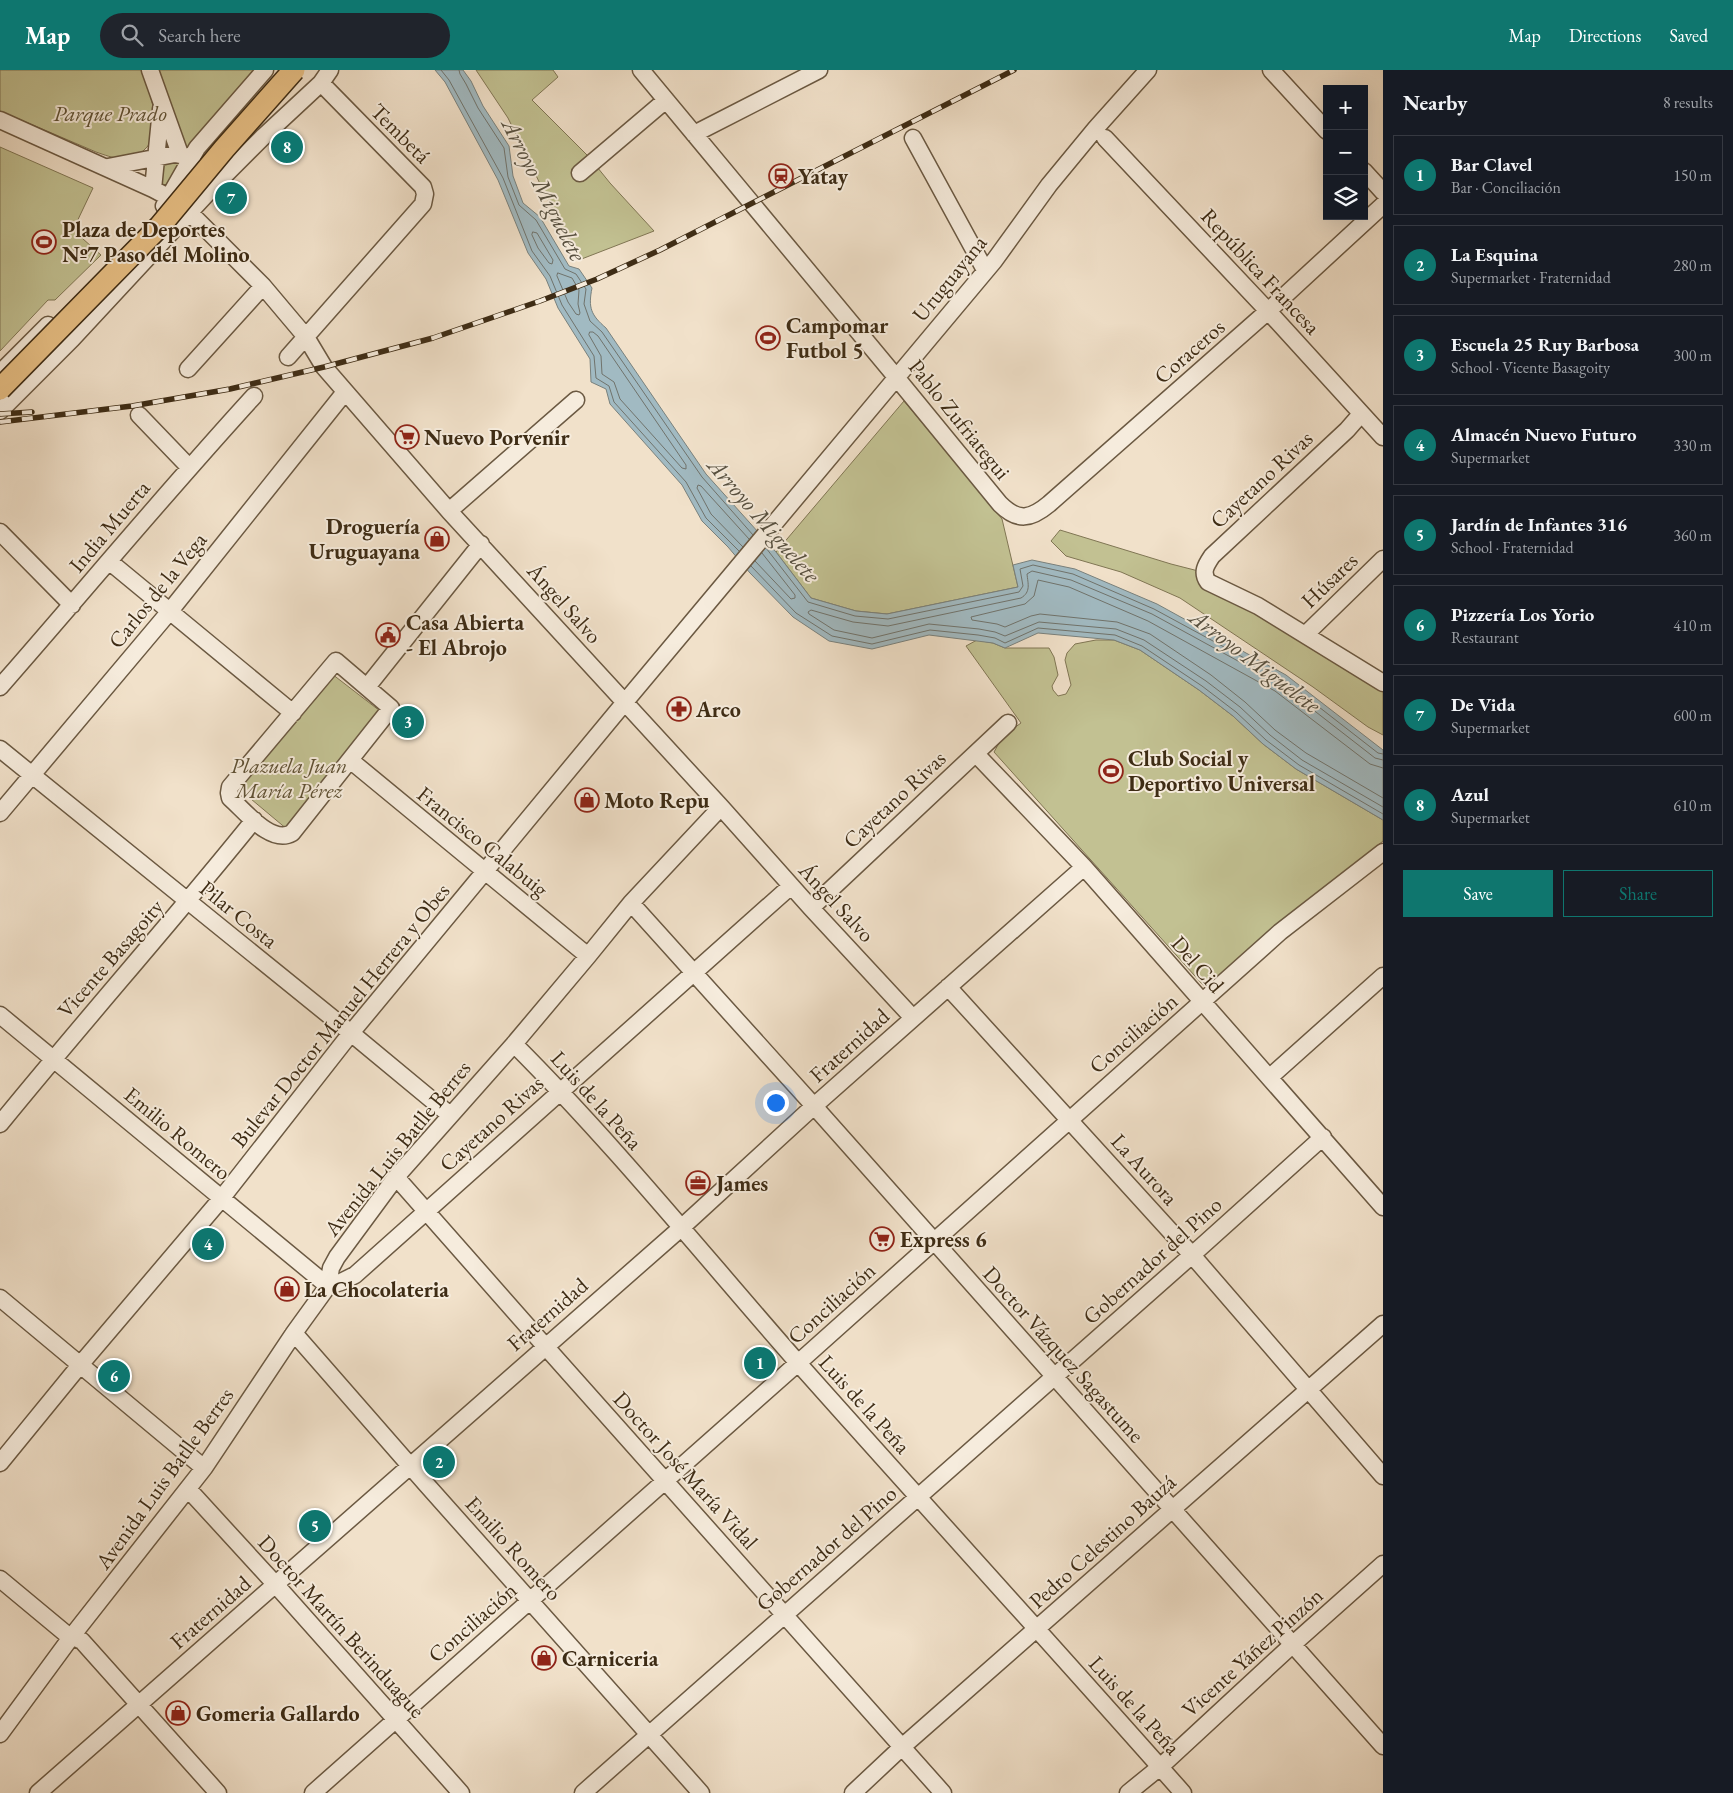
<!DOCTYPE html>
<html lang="en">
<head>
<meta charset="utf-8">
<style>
	body { margin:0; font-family:"EB Garamond",serif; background:#20242c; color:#f1f3f6 }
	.controls { position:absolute; right:15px; top:15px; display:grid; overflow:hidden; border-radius:0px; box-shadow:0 5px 20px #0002 }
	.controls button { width:45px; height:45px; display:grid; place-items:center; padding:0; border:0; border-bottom:1px solid #363941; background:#171b24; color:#f1f3f6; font:25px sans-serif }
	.you { position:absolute; left:775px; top:1032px; width:18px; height:18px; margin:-12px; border:4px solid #fff; border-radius:50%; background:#1a73e8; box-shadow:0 0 0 8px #1a73e833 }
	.badge { display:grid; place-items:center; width:32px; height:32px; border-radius:50%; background:#0f766e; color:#fff; font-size:16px; font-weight:700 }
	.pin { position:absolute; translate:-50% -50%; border:2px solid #fff; box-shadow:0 1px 5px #0006 }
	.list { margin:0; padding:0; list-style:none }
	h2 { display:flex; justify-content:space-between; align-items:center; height:65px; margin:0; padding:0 20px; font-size:21px }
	h2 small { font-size:16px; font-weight:400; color:#9ea1a6 }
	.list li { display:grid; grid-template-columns:32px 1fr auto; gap:15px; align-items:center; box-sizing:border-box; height:80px; margin:0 10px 10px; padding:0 10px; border:1px solid #363941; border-radius:0px }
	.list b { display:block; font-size:19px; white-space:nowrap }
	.list p { margin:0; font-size:16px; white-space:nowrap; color:#9ea1a6 }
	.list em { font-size:16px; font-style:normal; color:#9ea1a6 }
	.actions { display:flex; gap:10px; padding:15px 20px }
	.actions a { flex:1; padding:11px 0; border:1px solid #0f766e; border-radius:0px; text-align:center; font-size:18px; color:#0f766e }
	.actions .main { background:#0f766e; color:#fff }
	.icon { flex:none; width:28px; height:28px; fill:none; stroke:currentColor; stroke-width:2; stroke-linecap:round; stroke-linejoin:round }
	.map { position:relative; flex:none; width:1383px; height:1723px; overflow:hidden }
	header { display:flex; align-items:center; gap:30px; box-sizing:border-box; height:70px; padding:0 25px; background:#0f766e; color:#fff }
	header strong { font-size:24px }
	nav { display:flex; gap:28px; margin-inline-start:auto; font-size:18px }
	.search { width:350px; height:45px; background:#20242c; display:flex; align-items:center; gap:12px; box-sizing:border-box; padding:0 18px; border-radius:28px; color:#9ea1a6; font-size:19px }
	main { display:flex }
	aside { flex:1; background:#171b24 }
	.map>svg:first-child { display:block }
	.green { fill:#c2c192; stroke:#807654 }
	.water { fill:#a1bac2; stroke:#79817d }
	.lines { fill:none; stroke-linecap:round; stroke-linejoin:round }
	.shore { stroke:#70736c; stroke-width:1 }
	.minor-casing { stroke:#6b5942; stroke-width:19 }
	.minor { stroke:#f6ecdd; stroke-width:16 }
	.rail-casing { stroke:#3e2c15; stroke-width:5.5 }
	.rail { stroke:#f6ecdd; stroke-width:4; stroke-dasharray:11; stroke-linecap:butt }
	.major-bridge-casing { stroke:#3e2c15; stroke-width:24; stroke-linecap:butt }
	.major-bridge { stroke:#e8c085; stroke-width:21 }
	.labels { text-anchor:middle; stroke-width:4; stroke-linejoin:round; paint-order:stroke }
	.park-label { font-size:22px; font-style:italic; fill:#5f5134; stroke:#f6ecdd }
	.street-label { font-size:22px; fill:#3e2c15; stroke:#f6ecdd }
	.poi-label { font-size:22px; font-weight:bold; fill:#3e2c15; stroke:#f6ecdd; text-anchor:start }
	.water-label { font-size:24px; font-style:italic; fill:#575040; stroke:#f6ecdd }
</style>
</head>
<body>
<header>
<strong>Map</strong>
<div class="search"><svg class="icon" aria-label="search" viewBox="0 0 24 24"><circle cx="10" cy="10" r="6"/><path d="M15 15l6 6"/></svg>Search here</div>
<nav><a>Map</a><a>Directions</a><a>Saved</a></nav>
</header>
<main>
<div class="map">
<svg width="1383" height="1723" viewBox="0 0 1383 1723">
	<rect width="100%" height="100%" fill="#f1e1ca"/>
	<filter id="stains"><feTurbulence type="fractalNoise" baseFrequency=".004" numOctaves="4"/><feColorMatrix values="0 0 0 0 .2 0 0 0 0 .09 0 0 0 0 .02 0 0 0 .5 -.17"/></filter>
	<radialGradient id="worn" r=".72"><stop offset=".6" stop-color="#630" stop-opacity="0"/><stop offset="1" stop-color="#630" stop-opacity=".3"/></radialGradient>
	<path class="green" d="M0,0h142c7,24 25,61 1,81 -15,13 -30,7 -47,1l-96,-41z
		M156,0h101l-68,77 -4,-1z
		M476,0h77l5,7 -26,23 57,57 21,26 44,48 -75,29 -34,-66 -37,-76z
		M0,77l93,41 -20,42 28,25 -46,45h-7l-48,51z
		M168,89l12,4 -13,23 -6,-3 -2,-15z
		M904,331l98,118 16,68 -131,27 -31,-3 -45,-13 -35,-46z
		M1060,460l111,34 43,11 169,104v56l-15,-8 -55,-40 -133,-89 -59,-26 -55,-16 -15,-15z
		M977,570l16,3 12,5h44l5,9 4,18 -6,11 1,4 5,6 8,-2 5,-9 -6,-25 2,-7 8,-9 21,-4h18l26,10 59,40 34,26 30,28 33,25 87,51v21l-174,144h-6l-209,-233 9,-16 18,-13 -55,-77z
		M332,604l48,37 -92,119 -49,-41z"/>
	<path class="water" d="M435,0h28l8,11 12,25 26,40 4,30 10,27 17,14 29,49 10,3 13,19c-4,20 -1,27 14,40l100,146 70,78 35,46 45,13 31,3 131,-27 -5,-22 19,-5 43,9 82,35 129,71 97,75v70l-87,-51 -33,-25 -30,-28 -34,-26 -59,-40 -26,-10 -76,-7 -33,15 -12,-5 -64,-8 -57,14 -43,-8 -36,-24 -43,-44 -22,-26 -26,-26 -20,-36 -72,-81 -4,-15 -15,-7 -1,-23 -32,-51 -12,-29 -18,-26 -30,-73 -53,-98z"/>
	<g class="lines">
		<path class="shore" d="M441,0l8,10 54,98 29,73 18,25 12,29 32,51 2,22 13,8 5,16 72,80 20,36 33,33
			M459,0l1,4 6,10 12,24 26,40 4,29 11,28 17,15 29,49 11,5 10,15 -2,15 6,17 12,11 100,145 51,58
			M533,162l4,1 16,27 -1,4 -3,-1 -11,-15 -6,-13z
			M558,203l14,5 7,12 -1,14 2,9 -1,2 -3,-1 -8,-12 -11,-26z
			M590,262h3l5,4 88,129v4l-4,-1 -62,-69 -6,-17 -12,-8 -1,-18 -12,-21z
			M743,477l-32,-33 -14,-26 1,-3 3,1 48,53
			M766,478l42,54 47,14 33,3 131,-27 4,-6 -3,-17 13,-4 40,9 81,35 129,70 95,74 5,1
			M755,491l36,38 4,-1v-3l-33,-42
			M751,496l45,47 36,23 40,8 58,-14 48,5 17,3 10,5 33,-15 77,7 27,11 60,40 34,26 30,28 33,25 84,49
			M1383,690l-8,-2 -95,-74 -128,-70 -81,-34 -39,-9 -5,3c1,10 4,18 -6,24l-133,28 -35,-4 -42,-12 -3,2 1,2 25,16 38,8 57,-14 50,5 16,3 10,4 34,-14 77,7 28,11 62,41 34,26 30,28 32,25 81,47
			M1383,698l-13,-4 -95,-73 -127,-70 -79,-34 -31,-7 -4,16 -9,8 -54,13 1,3 25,4 8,3 26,-11 9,-2 77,8 33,12 61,41 34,27 30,28 31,23 77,45"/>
		<g class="minor-casing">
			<path id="minor" d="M150,0l30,84
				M641,0l255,307 104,127c18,18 31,15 49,0l219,-193 115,-106
				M1271,0l56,61
				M0,50l153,69 17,9 20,15 73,73 43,51 18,30 125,144 272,296 90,101 102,110
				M694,64l125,-64
				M913,68l72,132
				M1105,68l163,173 115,126
				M108,97l67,-13 10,2 12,11
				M1364,101l19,21
				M580,103l86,-73
				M153,119l8,-80
				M164,136l33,-58 68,-78
				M288,287l135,-153 2,-10 -2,-7 -102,-104
				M188,299l75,-83
				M0,303l48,-48
				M0,341l72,-72 143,-154 49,-49 57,-53 9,-13
				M1361,344l-14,16 -135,126c-6,9 -11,16 -4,26l50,24 125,77
				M139,345l50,52
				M449,441l127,-111
				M0,462l72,73
				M110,492l183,151
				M1306,564l77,-75
				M336,591l55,47 -99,125c-21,12 -47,-22 -62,-35l-1,-5 1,-6z
				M0,617c85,-97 167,-196 254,-291
				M367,617l114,-143
				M0,679l351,284 99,82
				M976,684l108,113 299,340
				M350,690l238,196
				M0,743l170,-202 175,-219
				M631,833l183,203 569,640
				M811,838l197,-185
				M948,917l244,268 191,221
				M0,945l328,271
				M514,974c101,101 191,213 285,320 128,144 257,285 384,429
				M1270,1007l113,-101
				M0,1054c83,-102 171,-201 254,-304
				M396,1107l149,169 398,447
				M328,1216l13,-4 14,-7 436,-389
				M0,1228l204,170
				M294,1263l132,151 275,309
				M0,1393l80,-98 141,-166 130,-166 274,-331 369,-441 55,-76 47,-57 52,-58
				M189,1420l87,95 185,208
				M0,1509l65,54 17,8 136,152
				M0,1664l72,-98 132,-168 90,-135 34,-47 3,-18 6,-11 59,-80 118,-133 74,-88 43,-53 90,-96
				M38,1723l643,-565 133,-122 270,-239
				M313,1723l485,-430 482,-431 103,-80
				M583,1723l609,-538 131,-118
				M853,1723l49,-46 481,-423
				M1128,1723l32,-26 132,-122 91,-81"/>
		</g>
		<use href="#minor" class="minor"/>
		<g class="rail-casing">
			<path id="rail" d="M0,344l32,-2
				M0,352l132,-16 98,-17 94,-22 109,-29 107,-37 57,-22 63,-29 354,-180"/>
		</g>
		<use href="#rail" class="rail"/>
		<g class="major-bridge-casing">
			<path id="major-bridge" d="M0,319l160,-163 64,-77 70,-79"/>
		</g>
		<use href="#major-bridge" class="major-bridge"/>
	</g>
	<defs>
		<g id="station-ring" transform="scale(1.25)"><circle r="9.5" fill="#f6ecdd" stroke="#8f2418" stroke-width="1.5"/><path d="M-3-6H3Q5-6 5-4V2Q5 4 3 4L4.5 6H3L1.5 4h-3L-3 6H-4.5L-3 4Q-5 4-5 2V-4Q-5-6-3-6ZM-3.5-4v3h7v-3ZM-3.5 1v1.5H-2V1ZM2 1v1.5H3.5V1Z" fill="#8f2418"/></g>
		<g id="stadium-ring" transform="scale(1.25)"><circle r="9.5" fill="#f6ecdd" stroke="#8f2418" stroke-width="1.5"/><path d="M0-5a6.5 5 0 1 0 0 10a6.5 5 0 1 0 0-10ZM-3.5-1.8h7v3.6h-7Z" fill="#8f2418"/></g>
		<g id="supermarket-ring" transform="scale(1.25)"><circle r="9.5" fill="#f6ecdd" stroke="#8f2418" stroke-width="1.5"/><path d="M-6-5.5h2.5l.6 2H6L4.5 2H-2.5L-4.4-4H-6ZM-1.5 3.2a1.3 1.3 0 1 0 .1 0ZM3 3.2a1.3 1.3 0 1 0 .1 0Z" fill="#8f2418"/></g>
		<g id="shop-ring" transform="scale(1.25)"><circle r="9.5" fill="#f6ecdd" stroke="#8f2418" stroke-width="1.5"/><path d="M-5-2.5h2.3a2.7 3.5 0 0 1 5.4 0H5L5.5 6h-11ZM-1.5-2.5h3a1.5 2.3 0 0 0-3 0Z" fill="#8f2418"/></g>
		<g id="civic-ring" transform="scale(1.25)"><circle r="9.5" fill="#f6ecdd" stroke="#8f2418" stroke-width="1.5"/><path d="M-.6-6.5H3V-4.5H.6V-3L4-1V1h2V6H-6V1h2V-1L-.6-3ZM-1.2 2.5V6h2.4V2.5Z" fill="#8f2418"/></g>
		<g id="pharmacy-ring" transform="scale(1.25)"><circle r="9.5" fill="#f6ecdd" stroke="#8f2418" stroke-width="1.5"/><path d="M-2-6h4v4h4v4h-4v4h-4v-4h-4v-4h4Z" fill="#8f2418"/></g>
		<g id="office-ring" transform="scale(1.25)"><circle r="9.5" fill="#f6ecdd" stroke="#8f2418" stroke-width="1.5"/><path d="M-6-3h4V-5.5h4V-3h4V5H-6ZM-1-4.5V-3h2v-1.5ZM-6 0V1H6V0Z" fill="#8f2418"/></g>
	</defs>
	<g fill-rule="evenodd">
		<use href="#station-ring" x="781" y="106"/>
		<use href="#stadium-ring" x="44" y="172"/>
		<use href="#stadium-ring" x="768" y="268"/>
		<use href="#supermarket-ring" x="407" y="367"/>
		<use href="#shop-ring" x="437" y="469"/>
		<use href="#civic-ring" x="388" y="565"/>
		<use href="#pharmacy-ring" x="679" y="639"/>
		<use href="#stadium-ring" x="1111" y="701"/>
		<use href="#shop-ring" x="587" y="730"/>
		<use href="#office-ring" x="698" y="1113"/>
		<use href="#supermarket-ring" x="882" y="1169"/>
		<use href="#shop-ring" x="287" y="1219"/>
		<use href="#shop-ring" x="544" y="1588"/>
		<use href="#shop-ring" x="178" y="1643"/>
	</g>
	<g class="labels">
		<g class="park-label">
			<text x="110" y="51">Parque Prado</text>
			<text x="289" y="703">Plazuela Juan<tspan x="289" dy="25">María Pérez</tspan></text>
		</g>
		<g class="street-label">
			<text transform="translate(401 63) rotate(45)" y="8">Tembetá</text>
			<text transform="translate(1261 201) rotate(47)" y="8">República Francesa</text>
			<text transform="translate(949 208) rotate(-51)" y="8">Uruguayana</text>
			<text transform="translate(1189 281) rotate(-41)" y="8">Coraceros</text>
			<text transform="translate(960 349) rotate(51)" y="8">Pablo Zufriategui</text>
			<text transform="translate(1261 409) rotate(-43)" y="8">Cayetano Rivas</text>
			<text transform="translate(109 456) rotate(-50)" y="8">India Muerta</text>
			<text transform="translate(1329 510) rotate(-44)" y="8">Húsares</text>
			<text transform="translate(157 520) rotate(-51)" y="8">Carlos de la Vega</text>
			<text transform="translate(565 533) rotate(48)" y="8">Ángel Salvo</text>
			<text transform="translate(894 729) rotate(-43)" y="8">Cayetano Rivas</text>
			<text transform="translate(483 771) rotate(39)" y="8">Francisco Calabuig</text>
			<text transform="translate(837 832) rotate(47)" y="8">Ángel Salvo</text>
			<text transform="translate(239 844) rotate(39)" y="8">Pilar Costa</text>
			<text transform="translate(110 888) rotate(-49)" y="8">Vicente Basagoity</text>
			<text transform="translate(1198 894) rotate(49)" y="8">Del Cid</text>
			<text transform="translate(340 945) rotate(-51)" y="8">Bulevar Doctor Manuel Herrera y Obes</text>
			<text transform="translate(1133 963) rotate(-41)" y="8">Conciliación</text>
			<text transform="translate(849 975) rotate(-42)" y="8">Fraternidad</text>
			<text transform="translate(597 1030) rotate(48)" y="8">Luis de la Peña</text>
			<text transform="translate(491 1053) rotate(-42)" y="8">Cayetano Rivas</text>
			<text transform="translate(178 1063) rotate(40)" y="8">Emilio Romero</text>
			<text transform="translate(397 1078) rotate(-51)" y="8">Avenida Luis Batlle Berres</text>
			<text transform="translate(1145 1099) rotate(48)" y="8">La Aurora</text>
			<text transform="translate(1152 1190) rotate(-42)" y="8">Gobernador del Pino</text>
			<text transform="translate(831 1233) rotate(-42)" y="8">Conciliación</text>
			<text transform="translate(547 1244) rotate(-41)" y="8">Fraternidad</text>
			<text transform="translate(1064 1284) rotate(48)" y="8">Doctor Vázquez Sagastume</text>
			<text transform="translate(865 1334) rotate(48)" y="8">Luis de la Peña</text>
			<text transform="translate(686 1400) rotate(48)" y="8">Doctor José María Vidal</text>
			<text transform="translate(164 1408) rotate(-54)" y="8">Avenida Luis Batlle Berres</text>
			<text transform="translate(1102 1471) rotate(-42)" y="8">Pedro Celestino Bauzá</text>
			<text transform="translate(514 1478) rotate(48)" y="8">Emilio Romero</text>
			<text transform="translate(826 1478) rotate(-41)" y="8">Gobernador del Pino</text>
			<text transform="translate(210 1542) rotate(-41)" y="8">Fraternidad</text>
			<text transform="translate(472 1552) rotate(-41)" y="8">Conciliación</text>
			<text transform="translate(342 1556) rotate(48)" y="8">Doctor Martín Berinduague</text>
			<text transform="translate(1252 1582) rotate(-42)" y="8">Vicente Yáñez Pinzón</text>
			<text transform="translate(1135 1635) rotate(48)" y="8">Luis de la Peña</text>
		</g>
		<g class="poi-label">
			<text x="798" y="114">Yatay</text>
			<text x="62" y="167">Plaza de Deportes<tspan x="62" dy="25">Nº7 Paso del Molino</tspan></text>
			<text x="786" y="263">Campomar<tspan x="786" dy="25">Futbol 5</tspan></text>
			<text x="424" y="375">Nuevo Porvenir</text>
			<text x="420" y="464" text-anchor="end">Droguería<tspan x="420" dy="25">Uruguayana</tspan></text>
			<text x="406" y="560">Casa Abierta<tspan x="406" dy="25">- El Abrojo</tspan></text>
			<text x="696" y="647">Arco</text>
			<text x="1128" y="696">Club Social y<tspan x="1128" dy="25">Deportivo Universal</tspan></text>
			<text x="604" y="738">Moto Repu</text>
			<text x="716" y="1121">James</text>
			<text x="900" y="1177">Express 6</text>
			<text x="304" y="1227">La Chocolateria</text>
			<text x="562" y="1596">Carniceria</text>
			<text x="196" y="1651">Gomeria Gallardo</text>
		</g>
		<g class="water-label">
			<text transform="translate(544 120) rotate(63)" y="8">Arroyo Miguelete</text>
			<text transform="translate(764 450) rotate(49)" y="8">Arroyo Miguelete</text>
			<text transform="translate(1255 591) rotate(37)" y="8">Arroyo Miguelete</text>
		</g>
	</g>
	<rect width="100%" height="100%" filter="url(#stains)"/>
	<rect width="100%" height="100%" fill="url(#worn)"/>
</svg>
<div class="controls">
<button>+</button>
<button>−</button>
<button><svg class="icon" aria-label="layers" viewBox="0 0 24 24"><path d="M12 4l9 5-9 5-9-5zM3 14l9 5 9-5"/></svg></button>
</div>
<div class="you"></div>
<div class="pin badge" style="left:760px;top:1293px">1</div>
<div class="pin badge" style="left:439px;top:1392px">2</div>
<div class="pin badge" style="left:408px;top:652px">3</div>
<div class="pin badge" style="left:208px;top:1174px">4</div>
<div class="pin badge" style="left:315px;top:1456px">5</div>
<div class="pin badge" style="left:114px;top:1306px">6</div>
<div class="pin badge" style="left:231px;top:128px">7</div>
<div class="pin badge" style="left:287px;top:77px">8</div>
</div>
<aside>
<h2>Nearby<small>8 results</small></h2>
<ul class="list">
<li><span class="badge">1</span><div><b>Bar Clavel</b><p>Bar · Conciliación</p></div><em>150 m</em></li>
<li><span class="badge">2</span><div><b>La Esquina</b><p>Supermarket · Fraternidad</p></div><em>280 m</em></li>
<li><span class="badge">3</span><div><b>Escuela 25 Ruy Barbosa</b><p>School · Vicente Basagoity</p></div><em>300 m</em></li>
<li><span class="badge">4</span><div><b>Almacén Nuevo Futuro</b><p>Supermarket</p></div><em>330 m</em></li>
<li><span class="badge">5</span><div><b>Jardín de Infantes 316</b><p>School · Fraternidad</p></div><em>360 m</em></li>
<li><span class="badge">6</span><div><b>Pizzería Los Yorio</b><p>Restaurant</p></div><em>410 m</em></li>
<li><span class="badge">7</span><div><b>De Vida</b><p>Supermarket</p></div><em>600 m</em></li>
<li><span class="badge">8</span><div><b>Azul</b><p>Supermarket</p></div><em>610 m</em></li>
</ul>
<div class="actions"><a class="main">Save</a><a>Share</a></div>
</aside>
</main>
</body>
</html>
